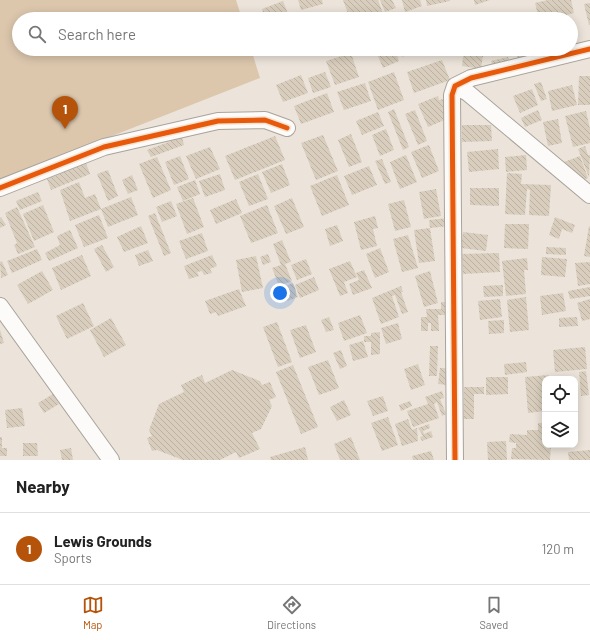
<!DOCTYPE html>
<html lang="en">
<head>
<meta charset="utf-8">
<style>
	body { margin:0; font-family:Barlow,sans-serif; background:#f2f2f2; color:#222 }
	.controls { position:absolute; right:12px; bottom:12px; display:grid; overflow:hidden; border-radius:8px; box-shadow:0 2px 10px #0003 }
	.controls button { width:36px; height:36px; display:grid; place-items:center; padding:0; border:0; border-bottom:1px solid #e0e0e0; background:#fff; color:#222; font:20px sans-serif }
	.you { position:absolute; left:280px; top:293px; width:14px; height:14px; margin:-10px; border:3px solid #fff; border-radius:50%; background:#1a73e8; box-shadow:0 0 0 6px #1a73e833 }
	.badge { display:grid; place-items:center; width:26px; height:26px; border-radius:50%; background:#b45309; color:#fff; font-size:13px; font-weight:700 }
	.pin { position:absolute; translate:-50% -33px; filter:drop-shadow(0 1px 2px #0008) }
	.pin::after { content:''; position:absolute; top:21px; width:14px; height:12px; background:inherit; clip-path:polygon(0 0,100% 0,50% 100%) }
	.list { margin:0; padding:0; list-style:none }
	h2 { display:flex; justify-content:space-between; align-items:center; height:52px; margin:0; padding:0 16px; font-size:17px }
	h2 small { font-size:13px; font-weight:400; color:#767676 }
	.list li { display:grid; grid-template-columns:26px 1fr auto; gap:12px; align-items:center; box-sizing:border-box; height:72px; padding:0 16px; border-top:1px solid #e0e0e0 }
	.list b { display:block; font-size:15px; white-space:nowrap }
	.list p { margin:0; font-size:13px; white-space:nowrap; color:#767676 }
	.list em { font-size:13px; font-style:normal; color:#767676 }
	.icon { flex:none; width:22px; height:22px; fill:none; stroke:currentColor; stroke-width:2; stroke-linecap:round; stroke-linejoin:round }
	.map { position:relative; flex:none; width:590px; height:460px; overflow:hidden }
	.search { position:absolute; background:#fff; box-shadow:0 2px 10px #0003; left:12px; right:12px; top:12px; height:44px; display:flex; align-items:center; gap:10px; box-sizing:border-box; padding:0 14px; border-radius:22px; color:#767676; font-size:15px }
	.sheet { height:124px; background:#fff }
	nav { display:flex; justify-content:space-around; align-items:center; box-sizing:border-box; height:56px; border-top:1px solid #e0e0e0; background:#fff; font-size:11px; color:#767676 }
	nav a { display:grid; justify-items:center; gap:2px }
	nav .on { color:#b45309 }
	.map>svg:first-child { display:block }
	.pitch { fill:#dcc7ad }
	.building { fill:url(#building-back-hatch) }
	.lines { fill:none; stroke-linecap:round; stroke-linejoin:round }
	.minor-casing { stroke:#a9a39b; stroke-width:18 }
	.minor { stroke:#fcfbf9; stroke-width:16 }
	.cycleway-casing { stroke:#f4e5d2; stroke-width:8 }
	.cycleway { stroke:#e8590c; stroke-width:5 }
</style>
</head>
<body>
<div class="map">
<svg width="590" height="460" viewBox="0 0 590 460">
	<defs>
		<pattern id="building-back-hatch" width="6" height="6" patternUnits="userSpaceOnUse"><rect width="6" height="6" fill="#d9cebd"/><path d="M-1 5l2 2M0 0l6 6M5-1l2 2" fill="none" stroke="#bbb2a3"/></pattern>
	</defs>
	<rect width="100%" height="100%" fill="#ece4da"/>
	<path class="pitch" d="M0,0h236l6,19h-223v30h232l9,29 -260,102z"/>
	<path class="building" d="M298,0h24l1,4 -22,6z
		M343,0h35l7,19h-35z
		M380,0h12l4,8 -11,4z
		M402,0h18l2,6 -17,6z
		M426,0h24v1l-23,5z
		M474,0h16l-15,5z
		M548,0h23l3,13 -22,6h-13l-4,-16z
		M283,1l7,18h-24l-4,-10z
		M590,3v22h-1l-5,-21z
		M268,49h15l-13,5z
		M375,49h20l4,12 -16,7z
		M399,49h20v1l-17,7z
		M426,49h19l-17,6z
		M464,49h20l-3,20 -19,-3z
		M515,49h22l2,6 -21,5z
		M351,53l8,24 -24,8 -9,-24z
		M508,57l3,10 -17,5 -3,-11z
		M442,60l8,20 -36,13 -7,-21z
		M325,72l6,15 -18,6 -5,-15z
		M394,72l10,28 -26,10 -10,-28z
		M301,75l7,18 -25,9 -7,-17z
		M579,76h11v29h-12z
		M541,82l6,17 -6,2 -7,-17z
		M365,83l6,18 -27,9 -7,-18z
		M572,85l5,20 -25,6 -4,-20z
		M532,89l6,16 -18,8 -7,-17z
		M327,93l7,19 -33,12 -7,-18z
		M438,96l1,4 9,-2 -1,21 -19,8 -10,-23z
		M394,109l15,38 -6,3 -15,-38z
		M415,110l12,31 -9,4 -13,-31z
		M538,110l4,10 -17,7 -4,-9z
		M586,111l4,18v14l-17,4 -8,-31z
		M378,112l6,14 -22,9 -6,-14z
		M558,119l4,24 -14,3 -5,-24z
		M462,125h29l1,16 -30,1z
		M386,129l8,21 -14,6 -8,-21z
		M351,134l11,28 -13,5 -11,-27z
		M323,135l15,36 -22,9 -15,-37z
		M275,136l10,24 -50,20 -10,-24z
		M182,137l2,8 -33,12 -4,-7z
		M429,145l10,26 -17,7 -11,-26z
		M585,146l3,9h2l-1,22 -11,-28z
		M210,147l10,22 -24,10 -10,-23z
		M498,149l1,20 -30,3 -2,-20z
		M406,155l11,27 -17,7 -10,-27z
		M526,155l1,15 -21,2 -1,-15z
		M180,156l9,23 -15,6 -9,-23z
		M580,156l8,22 -11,4 -5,-13 -4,2 -4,-9z
		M157,157l14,33 -18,8 -14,-34z
		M382,159l9,23 -6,2 -10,-23z
		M86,163l4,11 -39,16 -4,-11z
		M282,164l8,21 -19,8 -9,-21z
		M369,166l8,19 -25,10 -8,-19z
		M108,170l10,26 -10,5 -11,-27z
		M507,173l15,1 -1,10 30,1 -2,31 -20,-1 1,-25 -3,-1 -2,26 -20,-1z
		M220,174l5,16 -20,7 -6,-16z
		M258,174l10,25 -19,7 -10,-24z
		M132,175l6,15 -10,4 -6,-14z
		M337,175l12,30 -27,11 -12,-30z
		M195,180l5,14 -17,7 -6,-14z
		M79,182l6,16 10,-4 6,15 -31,12 -10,-31z
		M470,188h29v18l-29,-1z
		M436,189l5,27 -17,3 -5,-27z
		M38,192l4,9 -22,9 -4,-9z
		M131,197l7,18 -30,12 -7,-18z
		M193,198l11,29 -17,7 -11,-30z
		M292,198l12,29 -18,7 -12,-28z
		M236,199l6,14 -26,11 -6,-14z
		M404,200l7,27 -16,4 -7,-27z
		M171,201l6,15 -15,6 -6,-15z
		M43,205l11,27 -20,9 -11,-27z
		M267,205l11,28 -27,10 -11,-27z
		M17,207l18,40 -17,7 -4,-9 3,-2 -12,-30z
		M155,213l16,40 -7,3 -16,-40z
		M99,215l9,23 -24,9 -9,-22z
		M375,216l3,12 -5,1 4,17 -16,4 -7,-28z
		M1,217l5,8 -6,3v-10z
		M555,217l20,8 -3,8 -10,-4 -3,10 -10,-4z
		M448,218l1,8 -19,2 -1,-8z
		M505,224h24l-1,25 -24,-1z
		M337,225l6,16 -13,5 -5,-17z
		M141,226l7,17 -24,9 -7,-15z
		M589,226l1,1v30l-6,-1z
		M430,228l5,33 -16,2 -5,-33z
		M70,230l8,18 -29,13 -4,-8 15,-8 -3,-9z
		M463,232l25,3 -2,16 -25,-3z
		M202,233l6,18 -22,8 -7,-18z
		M408,235l10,33 -16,4 -9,-33z
		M282,240l9,22 -6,2 7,17 -13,5 -7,-18 9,-3 -8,-21z
		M102,245l12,22 -8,5 -12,-23z
		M546,247l20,1v7l-20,-1z
		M380,248l9,24 -14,6 -9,-24z
		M37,249l5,11 -30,13 -5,-12z
		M148,250l5,11 -14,5 -4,-11z
		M499,253l1,19 -37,2 -1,-20z
		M268,254l3,8 -8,3 -3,-8z
		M82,255l9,21 -30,14 -9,-22z
		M212,255l5,11 -7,3 2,4 -8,2 -2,-4 -5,1 2,4 -10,3 -5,-13z
		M256,256l7,32 -21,4 -6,-32z
		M542,257l25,2 -2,18 -24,-2z
		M527,258l1,12h-4l2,24 -20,2 -4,-35z
		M306,259l6,15 -15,6 -6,-15z
		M2,261l6,14 -7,3 -1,-16z
		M350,261l7,16 -13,5 4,11 -8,3 -11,-27z
		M590,262v22l-12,2 -3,-23z
		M364,270l8,18 -19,7 -4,-11 10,-4 -3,-7z
		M42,271l11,19 -25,14 -11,-19z
		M430,271l8,32 -14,4 -9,-31z
		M314,277l5,13 -19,8 -5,-13z
		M293,283l5,14 -14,5 -5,-13z
		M503,285v11l-19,1 -1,-11z
		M401,286l2,6h-2l7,20 -6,2 -7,-19 -3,1 7,21 -18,7 -9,-26z
		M590,287v9l-20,3 -2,-8z
		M239,289l7,17 -28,10 -2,-4 -6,2 -5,-13z
		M563,293l3,18 -24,4 -2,-19z
		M526,297l3,33 -19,2 -3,-32z
		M500,299l2,18 -22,3 -2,-19z
		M590,299v20l-8,2 -5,-18z
		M441,302h10v13h-13l1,16h-8v-8h-3v8h-7v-14h6l-1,-8h15z
		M83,303l11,23 -27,13 -11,-23z
		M360,315l7,18 -23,8 -6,-18z
		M329,317l5,13 -8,2 -5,-12z
		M577,317l1,9 -19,1v-9z
		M111,318l15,27 -22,12 -14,-27z
		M504,320v13l-15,1 -1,-13z
		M277,322l15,40 -14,5 -15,-40z
		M398,323l4,16 -16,5 -5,-16z
		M306,325l10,27 -16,6 -10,-28z
		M0,330l4,13 -4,1z
		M380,332v22l-9,1v-13h-7v-6h7v-3z
		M363,341l5,16 -15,4 -4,-16z
		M430,346h8l-1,30h-8z
		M585,347l2,22 -32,3 -2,-22z
		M341,350l6,16 -7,3 -7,-16z
		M328,360l11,28 -20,7 -11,-28z
		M526,362l1,10 -22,3 -1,-11z
		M418,364l7,21 -14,5 -7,-21z
		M293,365l25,62 -17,7 -25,-62z
		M440,368h10l-2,17 -10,-1z
		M232,370l28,11 2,4 8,-3 6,15 -7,3 3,6 -11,23 -9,4 8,16 -21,9 -3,-6 -16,8h-37l-26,-10 -5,1 -5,-13 5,-2 -3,-6 10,-26 25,-12 -3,-7 21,-10 3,8z
		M586,371l3,24 -8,1 -2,-24z
		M549,375v4h-4v32l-17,2 -3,-36z
		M486,377h22v17l-22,1z
		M464,387h20v7h-10v25h-10z
		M442,391l2,7 -4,1 6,15 -4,2 -5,-14 -3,2 5,14 -26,9 -6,-16 21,-7 -3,-7z
		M53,394l6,10 -15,9 -6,-10z
		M383,396l5,15 -15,5 -6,-15z
		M344,400l7,15 -14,6 -7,-14z
		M410,401l2,5 -11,5 -2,-6z
		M22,408l3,18 -18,2 -2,-18z
		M388,417l10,28 -16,6 -11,-28z
		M408,419l4,11 5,-2 1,13 -16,5 -7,-22z
		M538,423h7v22h6l-1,15 -39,-1 1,-11h4v-5l-7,-1 1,-8 17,1v-5h11z
		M429,424l1,4 -7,3 1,3 7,-3 2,6 -11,4 -2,-4 3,-1 -5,-8z
		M0,437h2v11h5v8h-7z
		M351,437l9,23h-20l-6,-16z
		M506,441l1,19h-19l-1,-18z
		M23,443h14l1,13h-15z
		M305,447l3,13h-37l-1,-3z
		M71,448l2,12h-11l-2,-10z
		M590,450v10h-21l-1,-8z
		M431,451l3,9h-21l-1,-4z"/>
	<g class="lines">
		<g class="minor-casing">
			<path id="minor" d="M455,86l13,7 122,102
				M0,188l104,-41 114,-26 47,-1 22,8
				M0,306l111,154
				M455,460l-3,-365 3,-9 16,-8 119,-29"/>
		</g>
		<use href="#minor" class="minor"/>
		<g class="cycleway-casing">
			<path id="cycleway" d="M0,188l104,-41 114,-26 47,-1 22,8
				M455,460l-3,-365 3,-9 16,-8 119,-29"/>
		</g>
		<use href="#cycleway" class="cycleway"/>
	</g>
</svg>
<div class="controls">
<button><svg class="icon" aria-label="locate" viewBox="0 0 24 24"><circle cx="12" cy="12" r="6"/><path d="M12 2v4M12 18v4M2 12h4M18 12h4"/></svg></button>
<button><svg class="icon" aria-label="layers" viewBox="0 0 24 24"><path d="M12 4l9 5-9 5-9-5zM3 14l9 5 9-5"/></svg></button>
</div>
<div class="you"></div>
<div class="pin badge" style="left:65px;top:129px">1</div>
<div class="search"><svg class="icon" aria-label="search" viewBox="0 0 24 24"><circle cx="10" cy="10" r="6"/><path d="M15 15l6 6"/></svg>Search here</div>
</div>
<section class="sheet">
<h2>Nearby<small></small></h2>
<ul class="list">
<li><span class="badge">1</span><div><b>Lewis Grounds</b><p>Sports</p></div><em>120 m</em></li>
</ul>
</section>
<nav>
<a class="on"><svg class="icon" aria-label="map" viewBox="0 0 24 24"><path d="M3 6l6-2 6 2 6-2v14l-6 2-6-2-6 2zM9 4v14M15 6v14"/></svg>Map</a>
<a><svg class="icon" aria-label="directions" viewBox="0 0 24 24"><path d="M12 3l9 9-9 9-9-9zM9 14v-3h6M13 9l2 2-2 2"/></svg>Directions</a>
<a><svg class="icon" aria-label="saved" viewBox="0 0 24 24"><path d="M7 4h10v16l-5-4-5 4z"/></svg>Saved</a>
</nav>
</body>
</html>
